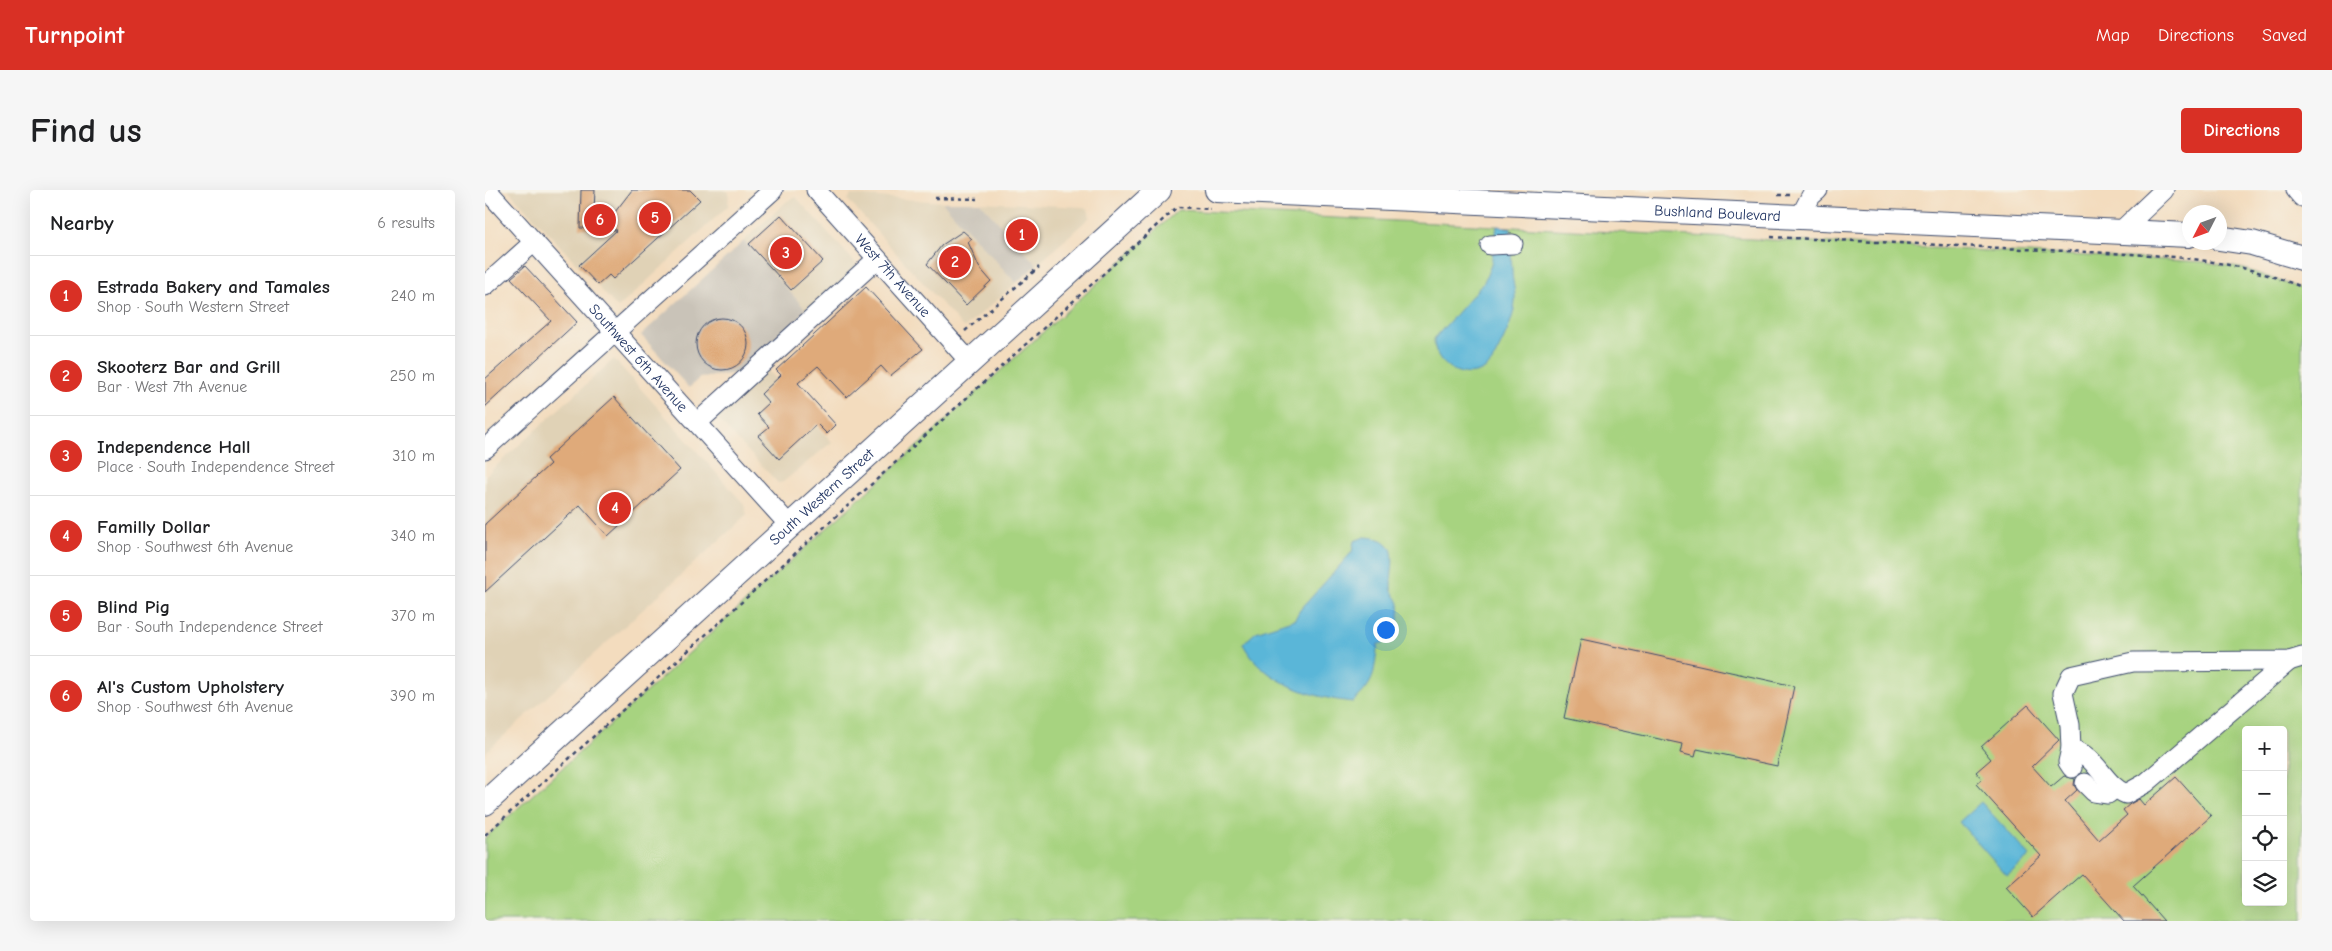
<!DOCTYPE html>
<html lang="en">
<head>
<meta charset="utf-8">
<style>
	body { margin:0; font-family:"Comic Neue",sans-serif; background:#f6f6f6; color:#202124 }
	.controls { position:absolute; right:15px; bottom:15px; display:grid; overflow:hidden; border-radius:5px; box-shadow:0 5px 20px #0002 }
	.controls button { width:45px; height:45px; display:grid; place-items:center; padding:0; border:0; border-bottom:1px solid #e0e0e0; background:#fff; color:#202124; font:25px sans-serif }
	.compass { position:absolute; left:1697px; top:15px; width:45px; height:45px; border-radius:50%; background:#fff; box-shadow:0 5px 20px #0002; rotate:228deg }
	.you { position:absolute; left:900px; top:439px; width:18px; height:18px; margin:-12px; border:4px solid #fff; border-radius:50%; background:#1a73e8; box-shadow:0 0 0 8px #1a73e833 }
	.badge { display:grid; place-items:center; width:32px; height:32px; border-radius:50%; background:#d93025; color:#fff; font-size:16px; font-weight:700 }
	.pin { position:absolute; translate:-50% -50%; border:2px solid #fff; box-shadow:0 1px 5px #0006 }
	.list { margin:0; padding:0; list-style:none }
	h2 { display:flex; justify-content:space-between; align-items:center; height:65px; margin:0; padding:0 20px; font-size:21px }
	h2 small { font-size:16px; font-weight:400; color:#757577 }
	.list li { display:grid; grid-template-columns:32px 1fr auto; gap:15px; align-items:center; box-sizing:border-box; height:80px; padding:0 20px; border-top:1px solid #e0e0e0 }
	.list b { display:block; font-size:19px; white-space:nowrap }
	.list p { margin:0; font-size:16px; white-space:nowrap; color:#757577 }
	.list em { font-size:16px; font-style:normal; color:#757577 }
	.icon { flex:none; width:28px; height:28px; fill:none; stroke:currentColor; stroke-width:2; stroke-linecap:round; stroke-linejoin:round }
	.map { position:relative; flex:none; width:1817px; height:731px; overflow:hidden; border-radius:5px }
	header { display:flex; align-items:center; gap:30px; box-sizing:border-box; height:70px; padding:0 25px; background:#d93025; color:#fff }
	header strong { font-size:24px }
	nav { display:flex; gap:28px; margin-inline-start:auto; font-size:18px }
	.intro { display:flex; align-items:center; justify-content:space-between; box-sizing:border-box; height:120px; padding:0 30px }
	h1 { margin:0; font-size:35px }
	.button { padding:12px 22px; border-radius:5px; background:#d93025; color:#fff; font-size:18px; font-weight:700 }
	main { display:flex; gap:30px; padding:0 30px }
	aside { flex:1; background:#fff; border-radius:5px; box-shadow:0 5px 20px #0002 }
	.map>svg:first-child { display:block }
	.built { fill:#e0d2b6 }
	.industrial { fill:#c9c3b8 }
	.green { fill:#a7d380; stroke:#61816f; fill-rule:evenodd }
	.water { fill:#5ab6d8; stroke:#3a729b }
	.building { fill:#dfaa7a }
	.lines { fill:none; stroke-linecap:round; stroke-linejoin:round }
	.minor-casing { stroke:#3b496c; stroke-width:21 }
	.major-casing { stroke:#3b496c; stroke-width:26 }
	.path { stroke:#3b496c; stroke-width:2.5; stroke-dasharray:4 4; stroke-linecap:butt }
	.minor { stroke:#fff; stroke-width:19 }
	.major { stroke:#fff; stroke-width:24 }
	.labels { text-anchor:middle; stroke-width:4.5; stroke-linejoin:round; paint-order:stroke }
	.street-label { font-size:15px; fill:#1b2f5e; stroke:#f7f3e8 }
</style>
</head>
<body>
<header>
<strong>Turnpoint</strong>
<nav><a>Map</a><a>Directions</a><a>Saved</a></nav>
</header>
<div class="intro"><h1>Find us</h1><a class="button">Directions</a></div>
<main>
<aside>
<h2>Nearby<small>6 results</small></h2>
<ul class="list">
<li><span class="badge">1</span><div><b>Estrada Bakery and Tamales</b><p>Shop · South Western Street</p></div><em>240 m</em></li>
<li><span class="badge">2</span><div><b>Skooterz Bar and Grill</b><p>Bar · West 7th Avenue</p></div><em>250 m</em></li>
<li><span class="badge">3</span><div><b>Independence Hall</b><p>Place · South Independence Street</p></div><em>310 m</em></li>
<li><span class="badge">4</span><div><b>Familly Dollar</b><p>Shop · Southwest 6th Avenue</p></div><em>340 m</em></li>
<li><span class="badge">5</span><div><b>Blind Pig</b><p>Bar · South Independence Street</p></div><em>370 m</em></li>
<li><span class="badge">6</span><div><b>Al's Custom Upholstery</b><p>Shop · Southwest 6th Avenue</p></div><em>390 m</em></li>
</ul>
</aside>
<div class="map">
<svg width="1817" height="731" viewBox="0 0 1817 731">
	<rect width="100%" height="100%" fill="#f7f3e8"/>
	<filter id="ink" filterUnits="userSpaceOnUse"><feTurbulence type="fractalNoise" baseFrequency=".02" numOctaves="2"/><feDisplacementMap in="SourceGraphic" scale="10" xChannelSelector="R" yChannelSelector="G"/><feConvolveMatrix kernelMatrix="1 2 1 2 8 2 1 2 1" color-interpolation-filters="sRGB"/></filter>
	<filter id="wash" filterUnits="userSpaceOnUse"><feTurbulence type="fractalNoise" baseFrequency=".0096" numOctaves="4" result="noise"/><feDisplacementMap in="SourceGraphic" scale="20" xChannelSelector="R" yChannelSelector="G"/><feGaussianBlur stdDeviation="1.12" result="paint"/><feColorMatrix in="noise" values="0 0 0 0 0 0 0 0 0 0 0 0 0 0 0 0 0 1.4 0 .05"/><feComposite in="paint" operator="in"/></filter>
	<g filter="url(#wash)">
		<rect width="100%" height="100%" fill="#f3dcbe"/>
		<path class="built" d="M23,0h216l5,2 -1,14 -110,102z
			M366,5l91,7 74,81 -49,43 -4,1 -115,-127z
			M311,7l63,70 -50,46 -65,-72 43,-40z
			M495,12l103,5 5,2 2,8 -53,48z
			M129,169l130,145 3,11 -262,238v-277z
			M282,180l65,72 -49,40 -5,1 -62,-66z"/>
		<path class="industrial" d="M457,12h38l57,63 -21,18z
			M259,51l65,72 -64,59 -46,6 -10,10 -48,-53z"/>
		<path class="green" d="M693,20l1028,52 39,7 57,20v632h-1817v-83zM1761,540h37v172h-37z"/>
		<path class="water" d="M1012,36l14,2c0,14 0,29 1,43 0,10 4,21 3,31 -1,17 -12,39 -20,54 -14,32 -61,17 -61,-17l50,-57 7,-17z
			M880,347c38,2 26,24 26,50 0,6 7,11 8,17 2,15 -5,38 -21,40 -5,29 -1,37 -25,58 -41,-4 -90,-20 -110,-58l13,-12 39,-13 5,-9 52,-58 2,-11z
			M1496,612l49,54 -23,20 -48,-54z"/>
		<g id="blocks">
			<path class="building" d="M96,0h14l-1,21 21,1 17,-22h58l10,10 -87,79 -4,-4 -11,10 -19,-20 38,-35 -37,-2z
				M296,25l42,46 -32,29 -42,-46z
				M536,31l15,16 -13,12 -15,-16z
				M478,41l9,8 -4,3 11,25 12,14 -25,24 -39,-41 15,-19z
				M40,76l52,56 -92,85v-28l66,-58 -40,-43z
				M381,97l57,62 -33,27 -9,-10 -34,31 -29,-31 -20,17 38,42 -9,9 -10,-10 -38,35 -21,-23 11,-9 -12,-13 12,-11 -8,-9 20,-19 -5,-5z
				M211 154a26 26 0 1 1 52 0a26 26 0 1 1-52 0Z
				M129,207l66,73 -72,66 -28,-31 -95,87v-68l65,-60 -4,-5z
				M1096,449l213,47 -17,80 -80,-17 -2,8 -15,-4 2,-9 -118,-26z
				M1543,515l31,35 -27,26 19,21 13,-11 11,3 -1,6 3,5 -12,11 34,39 28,-25 -4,-5 7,-6 9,-5 5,6 32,-28 35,39 -78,70 31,35h-40l-42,-47 -49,43 -27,-30 35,-31 -65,-72 6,-5 -6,-7 15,-13 -10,-12z"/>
		</g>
	</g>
	<g filter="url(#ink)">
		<use href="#blocks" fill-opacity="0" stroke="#3b496c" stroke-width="1"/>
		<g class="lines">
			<g class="minor-casing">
				<g id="minor">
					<path id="s1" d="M2,0l303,336"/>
					<path id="s2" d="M331,0l154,172"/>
					<path d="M1811,0l6,7"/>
					<path d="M1315,27l11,-21 7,-6"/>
					<path d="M1636,41l43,-41"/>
					<path d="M1005,55l23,-1"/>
					<path d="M0,96l49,-44"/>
					<path d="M212,233l180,-164"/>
					<path d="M0,259l288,-259"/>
					<path d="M1586,559l-1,-24 -7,-32 8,-17 62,-14 156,-1 13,-4"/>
					<path d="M1587,578l-4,-6 3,-13c27,7 31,35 55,45l20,-11 143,-122"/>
					<path d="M1600,593l9,9 14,2 6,-5"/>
				</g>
			</g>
			<g class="major-casing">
				<g id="major">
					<path id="s3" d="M732,0l972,45"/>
					<path d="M1734,48l33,5 50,15"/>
					<path id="s4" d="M0,613l674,-613"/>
				</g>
			</g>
			<path class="path" d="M1293,5h14
				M450,8l42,1
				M1286,47l379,18c57,4 98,11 152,32
				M480,141l74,-64
				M0,645l692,-628 34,2"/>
			<use href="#minor" class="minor"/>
			<use href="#major" class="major"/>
		</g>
	</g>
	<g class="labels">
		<g class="street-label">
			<text dy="5" stroke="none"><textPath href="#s3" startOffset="501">Bushland Boulevard</textPath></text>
			<text dy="5" stroke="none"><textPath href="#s2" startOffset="115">West 7th Avenue</textPath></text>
			<text dy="5" stroke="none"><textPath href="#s1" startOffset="226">Southwest 6th Avenue</textPath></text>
			<text dy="5" stroke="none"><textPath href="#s4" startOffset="455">South Western Street</textPath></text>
		</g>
	</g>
</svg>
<div class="controls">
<button>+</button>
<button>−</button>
<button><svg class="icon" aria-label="locate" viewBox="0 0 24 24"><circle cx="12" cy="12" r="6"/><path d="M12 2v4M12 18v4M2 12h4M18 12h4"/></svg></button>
<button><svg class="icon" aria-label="layers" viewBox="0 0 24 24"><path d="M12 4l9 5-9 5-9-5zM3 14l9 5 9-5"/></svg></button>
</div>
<svg class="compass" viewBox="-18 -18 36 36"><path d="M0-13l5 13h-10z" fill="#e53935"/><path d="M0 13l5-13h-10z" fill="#757577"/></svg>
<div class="you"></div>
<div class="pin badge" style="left:537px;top:45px">1</div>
<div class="pin badge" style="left:470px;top:72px">2</div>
<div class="pin badge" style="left:301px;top:63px">3</div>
<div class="pin badge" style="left:130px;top:318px">4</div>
<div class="pin badge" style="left:170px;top:28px">5</div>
<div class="pin badge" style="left:115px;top:30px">6</div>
</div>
</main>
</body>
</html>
